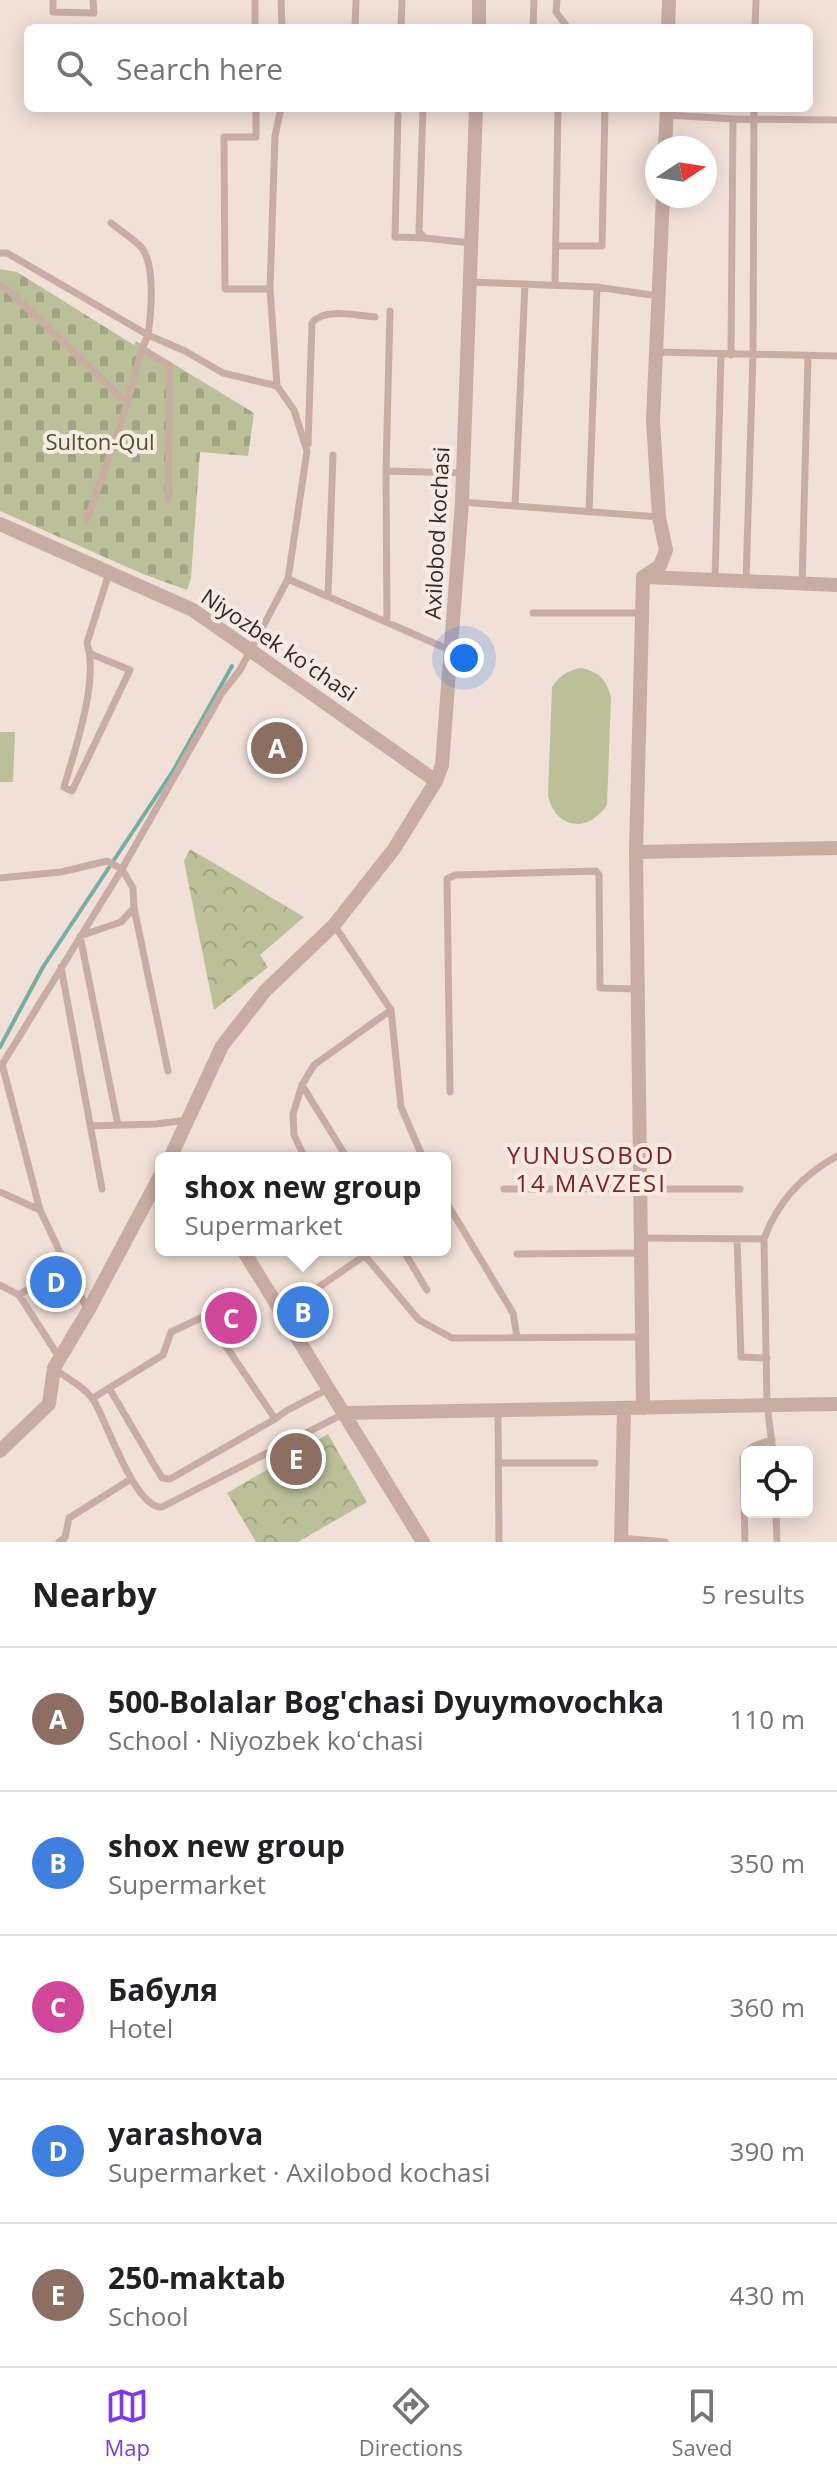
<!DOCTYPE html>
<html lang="en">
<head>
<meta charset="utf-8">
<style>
	body { margin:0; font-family:"Open Sans",sans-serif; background:#f6f6f6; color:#202124 }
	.controls { position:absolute; right:24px; bottom:24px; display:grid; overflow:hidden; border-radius:12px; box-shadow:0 4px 20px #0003 }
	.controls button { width:72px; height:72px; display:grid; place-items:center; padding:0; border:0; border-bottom:2px solid #e0e0e0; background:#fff; color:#202124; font:40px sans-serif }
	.compass { position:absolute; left:645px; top:136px; width:72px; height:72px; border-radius:50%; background:#fff; box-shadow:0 4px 20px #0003; rotate:78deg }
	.you { position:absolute; left:464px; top:658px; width:28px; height:28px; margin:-20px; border:6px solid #fff; border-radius:50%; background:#1a73e8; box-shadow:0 0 0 12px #1a73e833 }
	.badge { display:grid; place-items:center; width:52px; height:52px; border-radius:50%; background:#7c3aed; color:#fff; font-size:26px; font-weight:700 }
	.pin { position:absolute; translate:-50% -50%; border:4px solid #fff; box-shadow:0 2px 8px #0006 }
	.popup { position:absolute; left:155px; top:1152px; width:296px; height:104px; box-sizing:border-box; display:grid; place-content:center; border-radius:12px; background:#fff; filter:drop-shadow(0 2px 6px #0005); font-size:26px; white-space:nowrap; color:#757577 }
	.popup b { font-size:30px; color:#202124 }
	.popup::after { content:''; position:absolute; left:50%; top:100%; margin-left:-16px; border:16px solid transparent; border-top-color:#fff }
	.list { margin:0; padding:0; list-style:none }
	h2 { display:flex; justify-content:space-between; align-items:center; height:104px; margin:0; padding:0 32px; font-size:34px }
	h2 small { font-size:26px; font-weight:400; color:#757577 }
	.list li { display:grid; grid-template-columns:52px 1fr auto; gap:24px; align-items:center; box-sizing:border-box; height:144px; padding:0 32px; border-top:2px solid #e0e0e0 }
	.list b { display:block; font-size:30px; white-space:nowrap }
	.list p { margin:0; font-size:26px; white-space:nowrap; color:#757577 }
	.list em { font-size:26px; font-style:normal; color:#757577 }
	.icon { flex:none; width:44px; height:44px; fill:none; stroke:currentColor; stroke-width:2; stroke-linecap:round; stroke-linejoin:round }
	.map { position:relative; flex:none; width:837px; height:1542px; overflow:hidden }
	.search { position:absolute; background:#fff; box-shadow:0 4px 20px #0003; left:24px; right:24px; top:24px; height:88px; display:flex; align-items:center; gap:20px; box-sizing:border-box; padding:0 28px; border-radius:12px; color:#757577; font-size:30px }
	.sheet { height:824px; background:#fff }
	nav { display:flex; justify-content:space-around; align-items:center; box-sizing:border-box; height:112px; border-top:2px solid #e0e0e0; background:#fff; font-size:22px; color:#757577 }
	nav a { display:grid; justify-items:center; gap:4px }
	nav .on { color:#7c3aed }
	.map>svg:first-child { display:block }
	.forest { fill:url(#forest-crowns) }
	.cemetery { fill:url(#cemetery-stones) }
	.pitch { fill:#bbc098 }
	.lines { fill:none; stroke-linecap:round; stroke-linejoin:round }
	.stream { stroke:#77aea4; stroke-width:4 }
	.service { stroke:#c9ada4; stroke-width:7 }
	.minor { stroke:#c9ada4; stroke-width:14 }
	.labels { text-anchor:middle; stroke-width:8; stroke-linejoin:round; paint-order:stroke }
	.park-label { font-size:22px; fill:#4c522a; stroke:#f9ebe4 }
	.street-label { font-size:22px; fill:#342726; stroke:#f9ebe4 }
	.neighbourhood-label { font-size:24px; letter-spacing:2px; fill:#83211f; stroke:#f9ebe4 }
</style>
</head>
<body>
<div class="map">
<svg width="837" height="1542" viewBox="0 0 837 1542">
	<defs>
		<pattern id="forest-crowns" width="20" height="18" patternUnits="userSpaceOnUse" patternTransform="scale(2)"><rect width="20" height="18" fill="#bbc098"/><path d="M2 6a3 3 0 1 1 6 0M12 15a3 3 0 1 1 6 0" fill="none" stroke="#a1a583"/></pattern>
		<pattern id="cemetery-stones" width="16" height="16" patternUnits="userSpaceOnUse" patternTransform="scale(2)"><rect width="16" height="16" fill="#bbc098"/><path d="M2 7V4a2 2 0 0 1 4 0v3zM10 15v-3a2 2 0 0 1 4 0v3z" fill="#a1a583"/></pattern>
	</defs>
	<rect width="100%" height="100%" fill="#f1e0d8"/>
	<path class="forest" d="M190,849l114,68 -44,38 8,12 -54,43 -30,-149z
		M328,1434l39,68 -69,40h-42l-29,-49z"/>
	<path class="cemetery" d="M0,269l17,3 117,73 2,-4 118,72 -6,43 -48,-4 -9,126 -4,12 -44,-16 -143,-63z"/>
	<path class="pitch" d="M580,668c18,3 27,11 31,30l-4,107c-19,29 -52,24 -59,-10l4,-108c8,-11 14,-16 28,-19z
		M0,732h15l-2,50h-13z"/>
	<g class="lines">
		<path class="stream" d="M0,1047l43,-80 130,-196 59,-105"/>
		<path class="service" d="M53,0v12l41,1 -1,-13
			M255,0v28
			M281,0l1,28
			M557,0l-1,12 12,16
			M355,28l1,-28
			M401,28l1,-28
			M533,28l1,-28
			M755,28l1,-28
			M256,108v29h-32l1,152h45l5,-153 6,-28
			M423,108l-4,124 6,6 46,5
			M398,115l-3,122 30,1
			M667,115l66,4 104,1
			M556,246h46l3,-138
			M0,253h7l141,82c3,-21 8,-71 -7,-88 -9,-9 -20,-16 -30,-24
			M470,282l127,5 -8,225
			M555,285l3,-177
			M0,286l8,4 119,113
			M597,287l61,9
			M142,349l28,17 -2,133
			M656,352l181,4
			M731,355l2,-236
			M308,444l4,-121c12,-16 45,-7 63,-6
			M386,471l77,2
			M462,502l197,15
			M515,506l10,-222
			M87,519l34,-95 21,-75 6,-14 37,16 38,22 54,13 -7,-97
			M288,579l162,71
			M715,580l6,-226
			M746,582l7,-228 1,-246
			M802,585l6,-228
			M328,596l5,-141
			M533,613h108
			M387,622l-1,-151 4,-160
			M91,654l39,16 -58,121 -8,-4c11,-37 35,-107 23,-144l22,-70
			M0,878l61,-6 46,-11 15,8 11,19 1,20 -13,14 -41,14 38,189
			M134,908l34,163
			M61,967l41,222
			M391,1010l10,97 22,51
			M2,1064l38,146
			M0,1068l122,-199 100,-176 18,-23 48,-91 19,-128 -13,-41 -17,-24
			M302,1085l45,73
			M450,1092l-3,-213 8,-4 141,-4 3,4 1,113 37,1
			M90,1126l66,-2 32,-4
			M305,1158l-11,-23 -1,-21 9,-29 12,-20 77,-55 -57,-85
			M504,1189h236
			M0,1192l40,18 47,99
			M445,1200l68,113 4,24
			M640,1238l124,1
			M737,1239l4,118 26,1
			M360,1250l59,70 33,18 189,-1
			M403,1250l24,40
			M517,1254l123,-1
			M0,1285l19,10 47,-31
			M19,1295l40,62
			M281,1313l83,-57
			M56,1370c12,9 30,18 38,31 13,21 41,108 68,106l183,-94
			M109,1388l53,90 8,1 105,-60
			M93,1398l70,-43 8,-23 32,-15 8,7 64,95 11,-8 42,-22
			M498,1410l1,132
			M773,1452l-6,-48 -3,-165c13,-37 39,-64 73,-83
			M498,1463h97
			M776,1512l1,30
			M621,1538l44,4
			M59,1542l6,-4 4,-20 62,-39
			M745,1542l-2,-84c6,-13 16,-14 29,-18"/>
		<path class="minor" d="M479,28v-28
			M668,28l1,-28
			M665,148l2,-40
			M0,524l193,86 243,171
			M646,577l191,8
			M636,852l201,-4
			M170,1158l52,-112 43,-55 69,-66 60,-76 42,-68 6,-16 20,-263 14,-394
			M243,1250l180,292
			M643,1408l-7,-556 7,-275 17,-11 6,-16 -7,-33 -6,-97 10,-224
			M345,1413l492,-9
			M0,1451l49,-47 5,-36 34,-57 73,-137
			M621,1542l3,-134"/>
	</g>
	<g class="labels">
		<g class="park-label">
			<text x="100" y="450">Sulton-Qul</text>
		</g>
		<g class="street-label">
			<text transform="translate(437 533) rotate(-87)" y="8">Axilobod kochasi</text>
			<text transform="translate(279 645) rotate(34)" y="8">Niyozbek koʻchasi</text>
		</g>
		<g class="neighbourhood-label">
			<text x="591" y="1164">YUNUSOBOD<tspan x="591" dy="28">14 MAVZESI</tspan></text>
		</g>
	</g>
</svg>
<div class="controls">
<button><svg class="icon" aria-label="locate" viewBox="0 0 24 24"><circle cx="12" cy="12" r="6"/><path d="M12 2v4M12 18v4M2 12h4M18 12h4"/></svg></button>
</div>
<svg class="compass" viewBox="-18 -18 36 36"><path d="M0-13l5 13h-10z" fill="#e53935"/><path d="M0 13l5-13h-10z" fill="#757577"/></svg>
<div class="you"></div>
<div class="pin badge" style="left:277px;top:748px;background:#8d6e63">A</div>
<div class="pin badge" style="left:303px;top:1312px;background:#3f7fe0">B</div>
<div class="popup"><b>shox new group</b>Supermarket</div>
<div class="pin badge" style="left:231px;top:1318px;background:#d1479c">C</div>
<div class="pin badge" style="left:56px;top:1282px;background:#3f7fe0">D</div>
<div class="pin badge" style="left:296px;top:1459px;background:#8d6e63">E</div>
<div class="search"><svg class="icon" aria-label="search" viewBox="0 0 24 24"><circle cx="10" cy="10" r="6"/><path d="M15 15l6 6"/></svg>Search here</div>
</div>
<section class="sheet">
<h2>Nearby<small>5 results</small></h2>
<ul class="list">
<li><span class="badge" style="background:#8d6e63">A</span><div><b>500-Bolalar Bog'chasi Dyuymovochka</b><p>School · Niyozbek koʻchasi</p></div><em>110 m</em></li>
<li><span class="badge" style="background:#3f7fe0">B</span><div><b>shox new group</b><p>Supermarket</p></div><em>350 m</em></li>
<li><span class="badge" style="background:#d1479c">C</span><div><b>Бабуля</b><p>Hotel</p></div><em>360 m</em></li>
<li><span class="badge" style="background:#3f7fe0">D</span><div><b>yarashova</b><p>Supermarket · Axilobod kochasi</p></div><em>390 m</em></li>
<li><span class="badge" style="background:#8d6e63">E</span><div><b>250-maktab</b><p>School</p></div><em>430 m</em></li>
</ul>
</section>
<nav>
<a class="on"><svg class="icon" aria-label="map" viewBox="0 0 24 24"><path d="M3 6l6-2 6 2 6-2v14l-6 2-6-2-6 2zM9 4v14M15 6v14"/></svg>Map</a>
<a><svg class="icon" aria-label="directions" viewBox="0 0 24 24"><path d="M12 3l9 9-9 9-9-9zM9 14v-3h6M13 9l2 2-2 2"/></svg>Directions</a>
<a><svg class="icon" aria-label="saved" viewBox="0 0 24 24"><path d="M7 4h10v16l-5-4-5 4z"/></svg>Saved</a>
</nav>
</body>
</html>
